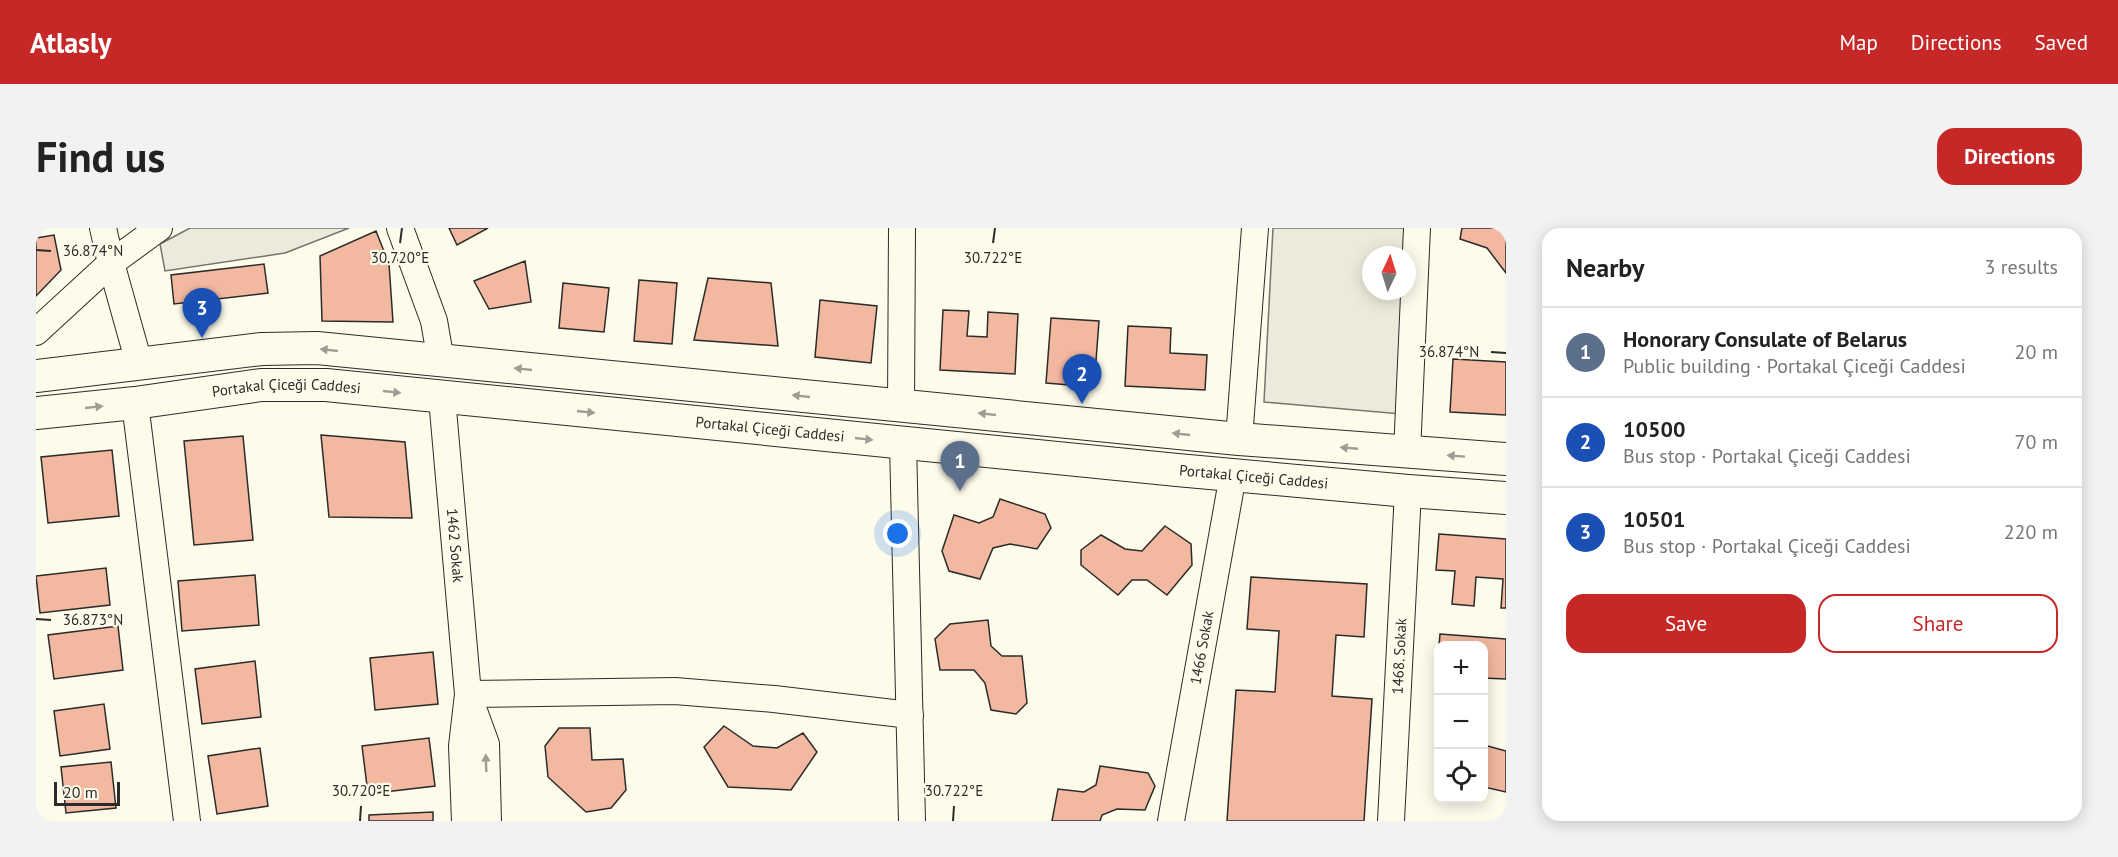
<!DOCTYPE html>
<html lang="en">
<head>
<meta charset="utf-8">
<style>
	body { margin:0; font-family:"PT Sans",sans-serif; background:#f2f2f2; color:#222 }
	.controls { position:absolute; right:18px; bottom:18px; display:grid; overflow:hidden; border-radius:12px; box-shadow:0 3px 15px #0003 }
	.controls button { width:54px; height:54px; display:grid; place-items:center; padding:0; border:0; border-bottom:2px solid #e0e0e0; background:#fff; color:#222; font:30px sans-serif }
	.compass { position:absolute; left:1326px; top:18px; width:54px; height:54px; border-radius:50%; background:#fff; box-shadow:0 3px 15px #0003; rotate:4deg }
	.scale { position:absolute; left:18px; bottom:15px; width:66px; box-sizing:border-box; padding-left:6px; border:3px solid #2b2b2b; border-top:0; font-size:16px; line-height:21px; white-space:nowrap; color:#2b2b2b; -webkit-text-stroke:4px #fdfbea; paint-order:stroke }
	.you { position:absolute; left:862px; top:306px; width:21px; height:21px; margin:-15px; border:4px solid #fff; border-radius:50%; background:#1a73e8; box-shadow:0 0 0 9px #1a73e833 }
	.badge { display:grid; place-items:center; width:39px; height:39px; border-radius:50%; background:#c62828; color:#fff; font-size:20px; font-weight:700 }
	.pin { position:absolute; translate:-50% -50px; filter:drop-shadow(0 2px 3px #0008) }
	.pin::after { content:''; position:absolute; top:32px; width:21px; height:18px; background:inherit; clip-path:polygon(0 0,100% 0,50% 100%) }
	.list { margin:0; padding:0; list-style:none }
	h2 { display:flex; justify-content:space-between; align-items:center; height:78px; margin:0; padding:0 24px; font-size:26px }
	h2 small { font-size:20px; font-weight:400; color:#767676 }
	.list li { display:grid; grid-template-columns:39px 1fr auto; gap:18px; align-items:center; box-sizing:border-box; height:90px; padding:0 24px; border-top:2px solid #e0e0e0 }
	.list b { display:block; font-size:22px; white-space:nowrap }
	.list p { margin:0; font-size:20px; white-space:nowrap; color:#767676 }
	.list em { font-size:20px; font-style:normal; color:#767676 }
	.actions { display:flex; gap:12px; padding:18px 24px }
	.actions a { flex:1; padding:14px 0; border:2px solid #c62828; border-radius:18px; text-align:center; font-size:21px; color:#c62828 }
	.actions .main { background:#c62828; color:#fff }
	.icon { flex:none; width:33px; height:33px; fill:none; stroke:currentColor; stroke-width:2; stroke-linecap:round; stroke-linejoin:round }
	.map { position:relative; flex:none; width:1470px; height:593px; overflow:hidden; border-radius:18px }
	header { display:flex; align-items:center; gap:36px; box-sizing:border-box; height:84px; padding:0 30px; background:#c62828; color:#fff }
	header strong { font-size:28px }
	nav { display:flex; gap:33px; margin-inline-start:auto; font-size:21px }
	.intro { display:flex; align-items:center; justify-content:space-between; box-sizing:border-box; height:144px; padding:0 36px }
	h1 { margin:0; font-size:42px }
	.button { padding:15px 27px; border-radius:18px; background:#c62828; color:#fff; font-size:21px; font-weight:700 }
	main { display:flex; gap:36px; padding:0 36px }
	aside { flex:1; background:#fff; border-radius:18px; box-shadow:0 3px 15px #0003 }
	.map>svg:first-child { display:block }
	.green { fill:#ecebdb; stroke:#74746e; stroke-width:1.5; fill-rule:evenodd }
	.building { fill:#f2b8a0; stroke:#2b2b2b; stroke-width:1.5 }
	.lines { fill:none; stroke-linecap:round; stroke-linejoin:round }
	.minor-casing { stroke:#2b2b2b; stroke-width:28 }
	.major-casing { stroke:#2b2b2b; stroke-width:34 }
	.minor { stroke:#fdfbea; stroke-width:26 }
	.major { stroke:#fdfbea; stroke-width:32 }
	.oneway { fill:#9e9d94 }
	.ticks { fill:none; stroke:#2b2b2b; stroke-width:2 }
	.labels { text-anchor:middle; stroke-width:4.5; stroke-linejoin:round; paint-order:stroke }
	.street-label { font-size:15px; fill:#2b2b2b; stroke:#fdfbea }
	.ticks-label { font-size:15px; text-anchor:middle; fill:#2b2b2b; stroke:#fdfbea; stroke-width:4.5; stroke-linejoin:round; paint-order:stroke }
</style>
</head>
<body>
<header>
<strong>Atlasly</strong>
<nav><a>Map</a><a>Directions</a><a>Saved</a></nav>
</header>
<div class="intro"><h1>Find us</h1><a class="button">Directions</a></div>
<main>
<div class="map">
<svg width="1470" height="593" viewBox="0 0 1470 593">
	<rect width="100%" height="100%" fill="#fdfbea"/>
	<path class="green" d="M154,0h159l-64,25 -120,18 -5,-27z
		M1237,0h138l-10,186 -137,-12zM1335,27h36v36h-36z"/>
	<path class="building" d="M413,0h39l-31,17z
		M1426,0h44v45l-19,-25 -27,-9z
		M340,3l13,33 4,58 -71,-1 -2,-65z
		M18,7l7,35 -25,26v-58z
		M489,33l6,41 -42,7 -15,-28z
		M228,36l4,29 -94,11 -3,-29z
		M672,50l63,5 7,63 -84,-6z
		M603,52l38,3 -5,61 -38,-3z
		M527,55l46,5 -5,44 -45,-4z
		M784,72l57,6 -6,57 -56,-6z
		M907,82l26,1 -2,25 20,1 1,-25 30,2 -3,60 -75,-4z
		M1015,90l48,3 -5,66 -48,-4z
		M1092,98l43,2 -1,25 37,2 -2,35 -80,-4z
		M1417,131l53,3v53l-56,-3z
		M285,207l84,7 7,76 -83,-1z
		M207,208l10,104 -59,5 -10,-104z
		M76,222l7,66 -71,7 -7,-66z
		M964,271l45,15 6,14 -14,21 -27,-5 -17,4 -13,31 -31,-8 -7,-20 12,-36 25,8 14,-6z
		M1129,298l26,18 1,21 -25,30 -20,-15h-15l-14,15 -37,-30v-15l20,-15 24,14 17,2z
		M1403,306l67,5v69h-5l2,-29 -27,-2 -2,29 -22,-2 3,-33 -19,-1z
		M70,340l4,37 -70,8 -4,-37z
		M219,347l4,50 -77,6 -4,-50z
		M1215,349l116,7 -3,53 -28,-2 -4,61 40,3 -8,122h-137l9,-131 39,2 4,-61 -32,-2z
		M952,392l3,26 11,10h20l5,47 -11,11 -25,-4 -6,-27 -11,-13h-34l-5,-31 15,-15z
		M82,398l5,44 -69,9 -6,-44z
		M1404,406l66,5v40l-22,-1v-32h-45z
		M397,424l5,52 -63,6 -5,-52z
		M219,433l6,56 -59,7 -7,-55z
		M68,476l6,45 -50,7 -6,-45z
		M688,498l29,20 24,2 26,-15 14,19 -26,38 -63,-3 -24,-40z
		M523,500h31l2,32 31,-1 3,31 -15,18 -25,4 -38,-35 -3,-31z
		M393,510l6,48 -67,8 -6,-48z
		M1448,517l22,6v41l-22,-5z
		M224,520l8,58 -51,8 -9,-58z
		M75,534l5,46 -50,5 -5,-46z
		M1064,538l48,7 7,13 -10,24 -28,-1 -15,6 -2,6h-48l6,-32 26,3 12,-7z
		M397,584v9h-64v-6z"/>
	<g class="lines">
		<g class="minor-casing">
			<g id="minor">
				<path d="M67,0l8,35 28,100"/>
				<path d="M364,0l34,93 7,40"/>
				<path d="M0,104l75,-69 48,-35"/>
				<path id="s1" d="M406,170l26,296 -6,52 3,75"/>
				<path d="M99,175l52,418"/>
				<path d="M865,177l1,-177"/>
				<path d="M1203,211l16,-211"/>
				<path d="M867,215l9,378"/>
				<path d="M1371,225l10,-225"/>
				<path d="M432,466l207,-3 99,8 136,16"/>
				<path d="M434,472l16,44 2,77"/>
				<path id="s2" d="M1135,593l62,-346"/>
				<path id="s3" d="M1355,593l17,-330"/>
			</g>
		</g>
		<g class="major-casing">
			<g id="major">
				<path d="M0,148l226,-27 55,-1 922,91 267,20"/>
				<path id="s4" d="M0,185l99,-10 126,-18h65l851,85 231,21 98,7"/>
			</g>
		</g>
		<use href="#minor" class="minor"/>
		<use href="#major" class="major"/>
	</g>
	<defs><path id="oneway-solid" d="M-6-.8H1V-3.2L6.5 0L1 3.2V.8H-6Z" transform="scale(1.5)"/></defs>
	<g class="oneway">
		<use href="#oneway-solid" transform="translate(293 122) rotate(-174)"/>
		<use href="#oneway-solid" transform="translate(487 141) rotate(-174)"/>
		<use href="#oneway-solid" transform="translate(356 164) rotate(6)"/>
		<use href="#oneway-solid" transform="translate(765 168) rotate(-174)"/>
		<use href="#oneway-solid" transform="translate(58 179) rotate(-6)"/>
		<use href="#oneway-solid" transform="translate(550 184) rotate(6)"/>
		<use href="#oneway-solid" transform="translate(951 186) rotate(-174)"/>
		<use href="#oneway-solid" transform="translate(1145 206) rotate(-174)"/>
		<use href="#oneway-solid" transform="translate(828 211) rotate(6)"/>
		<use href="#oneway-solid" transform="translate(1313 220) rotate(-175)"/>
		<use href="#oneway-solid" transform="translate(1420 228) rotate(-176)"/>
		<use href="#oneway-solid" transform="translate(450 535) rotate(-92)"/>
	</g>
	<path class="ticks" d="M364,15l2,-15M957,15l2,-15M0,22l15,1M1455,124l15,1M0,391l15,1M324,593l1,-15M917,593l1,-15"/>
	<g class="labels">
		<g class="street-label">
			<text dy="5" stroke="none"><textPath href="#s4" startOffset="252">Portakal Çiceği Caddesi</textPath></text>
			<text dy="5" stroke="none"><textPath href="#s4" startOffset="738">Portakal Çiceği Caddesi</textPath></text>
			<text dy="5" stroke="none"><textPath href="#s4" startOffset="1224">Portakal Çiceği Caddesi</textPath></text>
			<text dy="5" stroke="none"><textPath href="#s1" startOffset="148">1462 Sokak</textPath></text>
			<text dy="5" stroke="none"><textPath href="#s2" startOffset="176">1466 Sokak</textPath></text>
			<text dy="5" stroke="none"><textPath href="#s3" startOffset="165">1468. Sokak</textPath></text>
		</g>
	</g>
	<g class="ticks-label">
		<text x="57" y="28">36.874°N</text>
		<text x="364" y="35">30.720°E</text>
		<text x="957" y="35">30.722°E</text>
		<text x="1413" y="129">36.874°N</text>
		<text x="57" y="397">36.873°N</text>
		<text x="325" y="568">30.720°E</text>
		<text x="918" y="568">30.722°E</text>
	</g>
</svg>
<div class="controls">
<button>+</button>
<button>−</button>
<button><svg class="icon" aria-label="locate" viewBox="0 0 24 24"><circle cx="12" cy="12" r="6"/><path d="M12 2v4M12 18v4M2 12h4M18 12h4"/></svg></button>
</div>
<svg class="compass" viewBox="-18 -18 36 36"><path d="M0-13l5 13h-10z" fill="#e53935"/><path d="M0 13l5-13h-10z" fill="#767676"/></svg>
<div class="scale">20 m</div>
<div class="you"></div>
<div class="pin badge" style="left:924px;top:263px;background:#5c6f8a">1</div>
<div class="pin badge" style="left:1046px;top:176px;background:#1a4fb4">2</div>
<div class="pin badge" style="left:166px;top:110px;background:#1a4fb4">3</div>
</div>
<aside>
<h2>Nearby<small>3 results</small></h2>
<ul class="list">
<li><span class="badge" style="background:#5c6f8a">1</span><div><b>Honorary Consulate of Belarus</b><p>Public building · Portakal Çiceği Caddesi</p></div><em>20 m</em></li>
<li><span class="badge" style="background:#1a4fb4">2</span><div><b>10500</b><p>Bus stop · Portakal Çiceği Caddesi</p></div><em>70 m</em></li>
<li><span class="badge" style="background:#1a4fb4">3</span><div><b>10501</b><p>Bus stop · Portakal Çiceği Caddesi</p></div><em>220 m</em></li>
</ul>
<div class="actions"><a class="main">Save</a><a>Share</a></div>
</aside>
</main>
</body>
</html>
